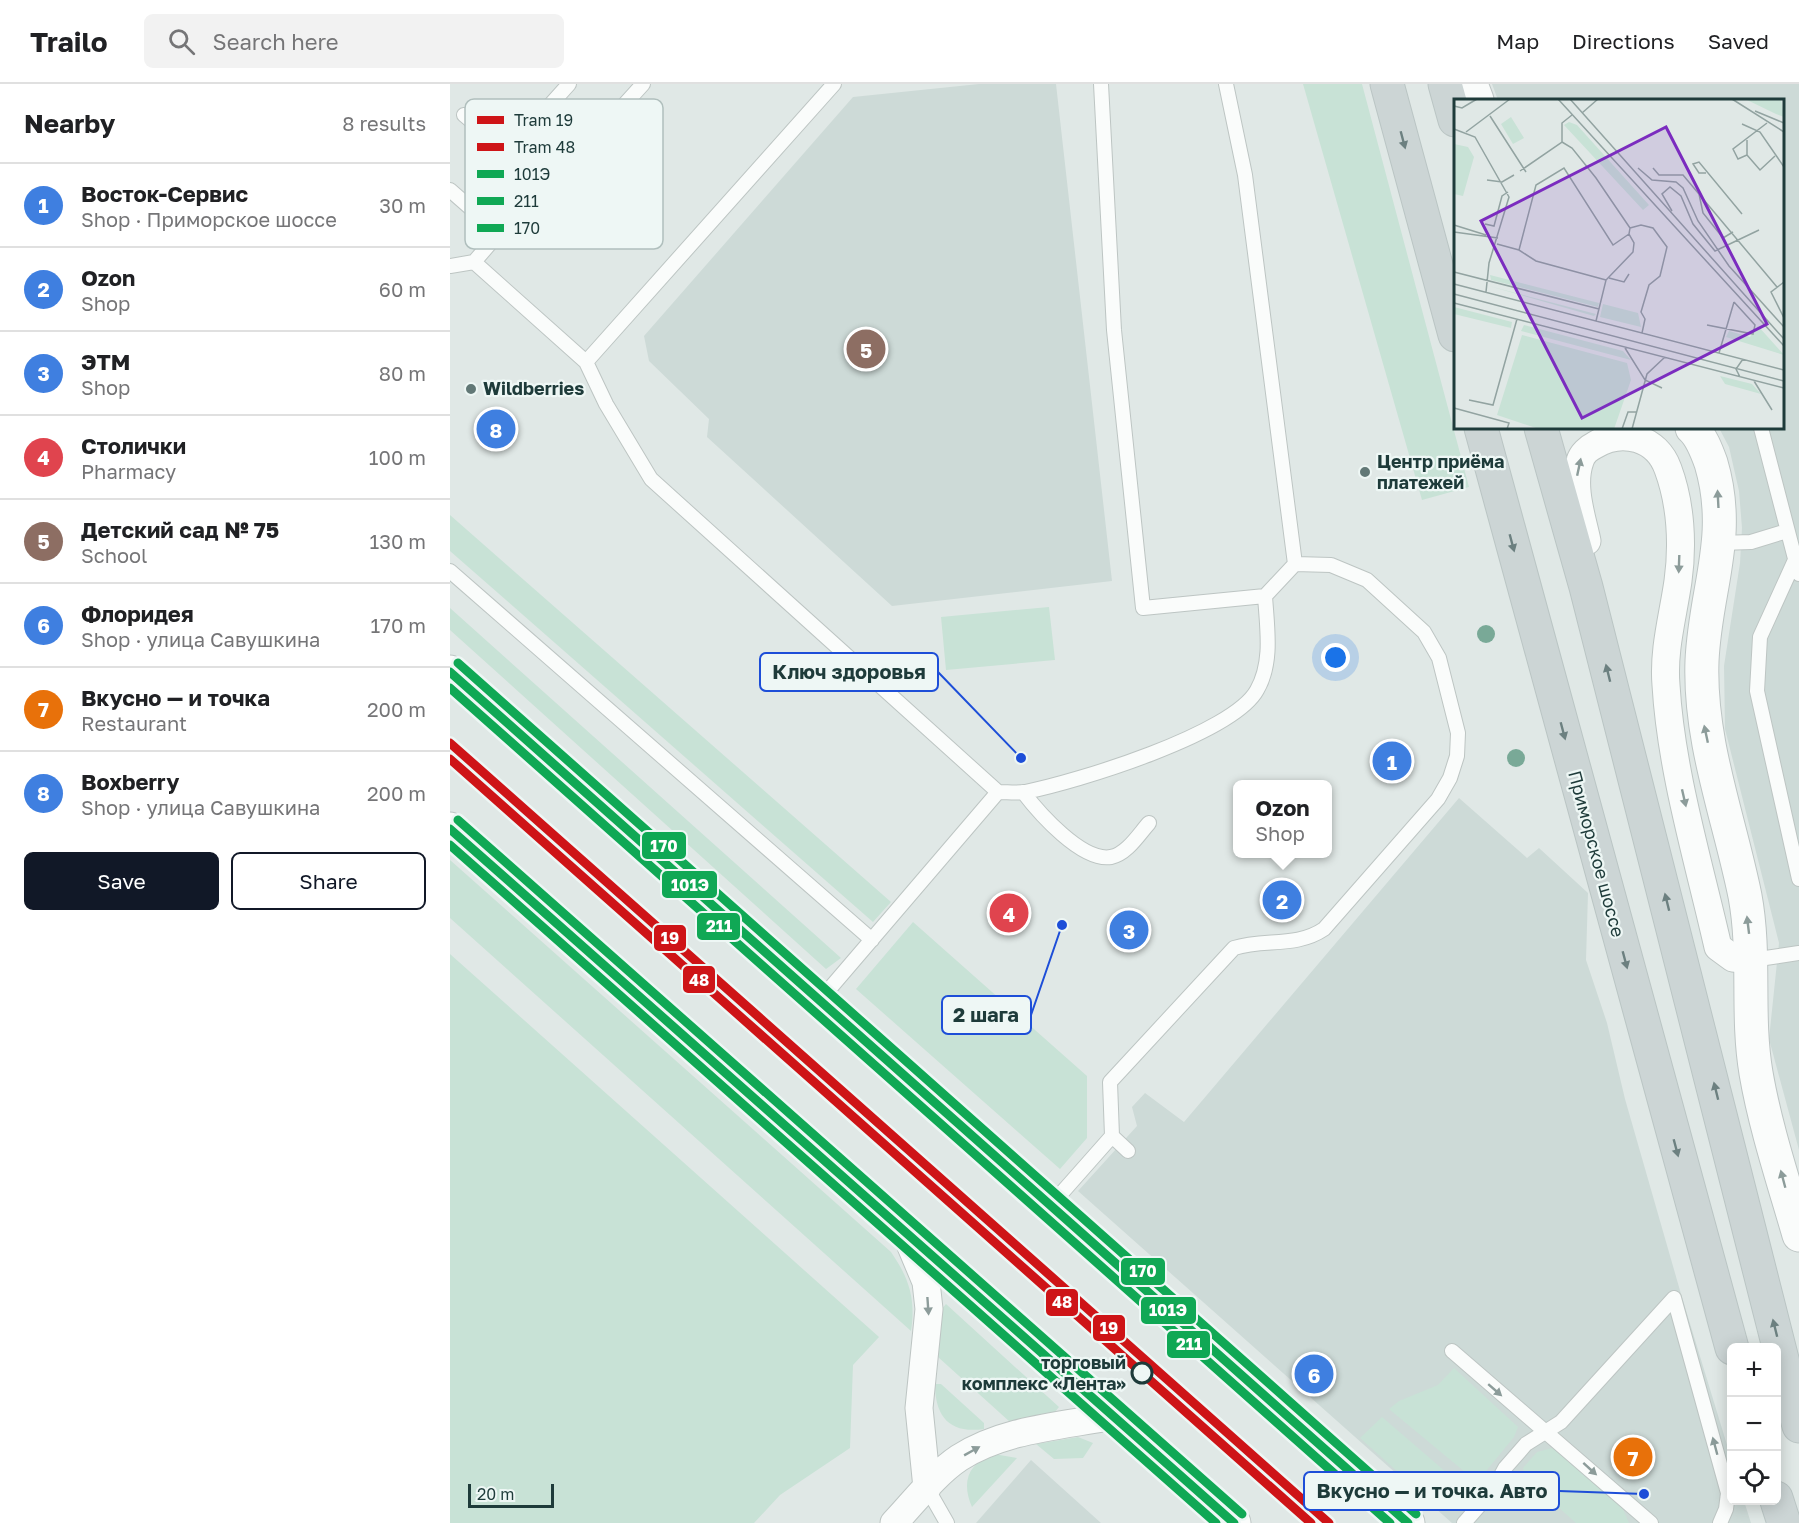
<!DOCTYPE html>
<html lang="en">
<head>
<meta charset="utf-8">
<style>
	body { margin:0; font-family:"Golos Text",sans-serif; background:#f2f2f2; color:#202124 }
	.controls { position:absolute; right:18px; bottom:18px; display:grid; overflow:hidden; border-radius:9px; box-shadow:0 3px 15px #0003 }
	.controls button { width:54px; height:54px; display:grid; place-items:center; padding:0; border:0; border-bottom:2px solid #e0e0e0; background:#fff; color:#202124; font:30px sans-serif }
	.scale { position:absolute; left:18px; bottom:15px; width:86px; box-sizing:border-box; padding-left:6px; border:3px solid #1e3b3a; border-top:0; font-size:16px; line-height:21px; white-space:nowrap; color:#1e3b3a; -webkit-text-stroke:4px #eef7f5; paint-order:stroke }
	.you { position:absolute; left:886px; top:574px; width:21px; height:21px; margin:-15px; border:4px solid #fff; border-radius:50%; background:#1a73e8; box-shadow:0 0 0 9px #1a73e833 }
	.badge { display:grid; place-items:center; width:39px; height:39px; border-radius:50%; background:#111827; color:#fff; font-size:20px; font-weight:700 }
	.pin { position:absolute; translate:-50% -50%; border:3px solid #fff; box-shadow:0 2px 6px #0006 }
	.popup { position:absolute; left:783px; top:696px; width:99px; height:78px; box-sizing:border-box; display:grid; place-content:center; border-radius:9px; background:#fff; filter:drop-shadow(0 2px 4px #0005); font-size:20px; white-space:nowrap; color:#757577 }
	.popup b { font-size:22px; color:#202124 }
	.popup::after { content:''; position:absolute; left:50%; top:100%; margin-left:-12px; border:12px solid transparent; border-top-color:#fff }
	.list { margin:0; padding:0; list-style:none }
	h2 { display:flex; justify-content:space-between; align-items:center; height:78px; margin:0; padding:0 24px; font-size:26px }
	h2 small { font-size:20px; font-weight:400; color:#757577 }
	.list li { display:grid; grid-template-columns:39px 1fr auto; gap:18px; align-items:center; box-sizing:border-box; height:84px; padding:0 24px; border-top:2px solid #e0e0e0 }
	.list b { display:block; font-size:22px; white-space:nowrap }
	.list p { margin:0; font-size:20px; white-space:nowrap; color:#757577 }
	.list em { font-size:20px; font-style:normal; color:#757577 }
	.actions { display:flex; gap:12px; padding:18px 24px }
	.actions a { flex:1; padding:14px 0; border:2px solid #111827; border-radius:9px; text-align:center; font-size:21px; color:#111827 }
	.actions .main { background:#111827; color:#fff }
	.icon { flex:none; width:33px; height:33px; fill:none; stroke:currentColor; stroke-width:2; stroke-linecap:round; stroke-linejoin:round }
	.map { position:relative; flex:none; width:1349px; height:1439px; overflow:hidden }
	header { display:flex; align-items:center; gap:36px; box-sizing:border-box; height:84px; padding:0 30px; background:#fff; border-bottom:2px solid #e0e0e0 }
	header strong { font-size:28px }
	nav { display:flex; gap:33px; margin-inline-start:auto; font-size:21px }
	.search { width:420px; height:54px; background:#f2f2f2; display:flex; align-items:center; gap:15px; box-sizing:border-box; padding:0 21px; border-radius:9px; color:#757577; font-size:22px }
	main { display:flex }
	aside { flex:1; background:#fff }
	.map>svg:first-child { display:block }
	.built { fill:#cddad7 }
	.green { fill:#c8e2d6 }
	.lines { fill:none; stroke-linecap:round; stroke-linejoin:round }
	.lane-casing { stroke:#bdc5c3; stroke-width:16 }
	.street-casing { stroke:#bdc5c3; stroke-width:29 }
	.secondary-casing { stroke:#bdc5c4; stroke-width:35 }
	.primary-casing { stroke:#bac5c4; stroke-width:35 }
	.lane { stroke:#fafcfb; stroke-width:14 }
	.street { stroke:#fafcfb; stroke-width:27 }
	.secondary { stroke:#fafcfb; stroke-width:33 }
	.primary { stroke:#ccd5d5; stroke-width:33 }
	.bus-1-casing { stroke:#eef7f5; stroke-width:14 }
	.bus-2-casing { stroke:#eef7f5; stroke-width:14 }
	.bus-3-casing { stroke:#eef7f5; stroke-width:14 }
	.bus-1 { stroke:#10a855; stroke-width:9 }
	.bus-2 { stroke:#10a855; stroke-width:9 }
	.bus-3 { stroke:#10a855; stroke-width:9 }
	.tram-1-casing { stroke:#eef7f5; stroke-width:14 }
	.tram-2-casing { stroke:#eef7f5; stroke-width:14 }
	.tram-1 { stroke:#ce1417; stroke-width:9 }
	.tram-2 { stroke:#ce1417; stroke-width:9 }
	.tree { fill:#79a997 }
	.oneway { fill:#6c8080 }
	.oneway2 { fill:#8c9c9a }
	.poi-dot { fill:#627876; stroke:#eef7f5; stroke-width:2 }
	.stop-dot { fill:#eef7f5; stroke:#1e3b3a; stroke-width:3 }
	.labels { text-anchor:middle; stroke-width:4.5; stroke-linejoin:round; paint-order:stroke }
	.poi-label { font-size:18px; font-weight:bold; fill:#1e3b3a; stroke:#eef7f5; text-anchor:start }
	.street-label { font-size:18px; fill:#1e3b3a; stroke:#eef7f5 }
	.stop-label { font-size:18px; font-weight:bold; fill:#1e3b3a; stroke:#eef7f5; text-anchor:end }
	.inset-road { fill:none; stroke:#92a3a1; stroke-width:1.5 }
	.view { fill:#7b2cbf; fill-opacity:0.15; stroke:#7b2cbf; stroke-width:3 }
	.inset-edge { fill:none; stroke:#1e3b3a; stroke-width:3 }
	.key { fill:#eef7f5; stroke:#b0bfbd; stroke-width:1.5 }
	.key-label { font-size:16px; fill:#1e3b3a }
	.leader { fill:none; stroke:#1d4ed8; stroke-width:2 }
	.callout-dot { fill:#1d4ed8; stroke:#eef7f5; stroke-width:2 }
	.callout { fill:#eef7f5; stroke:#1d4ed8; stroke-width:2 }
	.callout-label { font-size:20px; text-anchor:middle; font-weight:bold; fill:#1e3b3a }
	.line-badge { stroke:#eef7f5; stroke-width:2 }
	.badge-label { font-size:16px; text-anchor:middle; font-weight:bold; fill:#fff }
</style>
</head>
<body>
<header>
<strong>Trailo</strong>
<div class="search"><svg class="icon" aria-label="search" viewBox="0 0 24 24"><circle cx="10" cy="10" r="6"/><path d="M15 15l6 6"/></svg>Search here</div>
<nav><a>Map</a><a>Directions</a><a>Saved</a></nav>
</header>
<main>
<aside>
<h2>Nearby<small>8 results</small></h2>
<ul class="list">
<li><span class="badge" style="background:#3f7fe0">1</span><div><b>Восток-Сервис</b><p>Shop · Приморское шоссе</p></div><em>30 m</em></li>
<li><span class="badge" style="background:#3f7fe0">2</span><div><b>Ozon</b><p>Shop</p></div><em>60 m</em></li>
<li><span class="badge" style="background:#3f7fe0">3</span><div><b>ЭТМ</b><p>Shop</p></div><em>80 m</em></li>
<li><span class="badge" style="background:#e0444e">4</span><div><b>Столички</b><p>Pharmacy</p></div><em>100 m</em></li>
<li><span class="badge" style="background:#8d6e63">5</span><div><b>Детский сад № 75</b><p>School</p></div><em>130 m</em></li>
<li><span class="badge" style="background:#3f7fe0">6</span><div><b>Флоридея</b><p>Shop · улица Савушкина</p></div><em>170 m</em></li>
<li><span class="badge" style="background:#e8710a">7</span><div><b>Вкусно — и точка</b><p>Restaurant</p></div><em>200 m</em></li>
<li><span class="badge" style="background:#3f7fe0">8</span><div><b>Boxberry</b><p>Shop · улица Савушкина</p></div><em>200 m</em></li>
</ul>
<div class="actions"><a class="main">Save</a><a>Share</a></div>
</aside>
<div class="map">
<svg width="1349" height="1439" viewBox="0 0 1349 1439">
	<rect width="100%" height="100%" fill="#e0e8e6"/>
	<path class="built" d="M529,0h77l56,497 -220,25 -185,-169 2,-18 -60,-58 -5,-25 209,-239z
		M1042,0h307v1066l-30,-111 10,-96 -54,-214 -1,-63 16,-103 2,-35 -3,-37 -10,-44 -10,-19h63v-328h-284z
		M1009,714l68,60 12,-10 49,45 -2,67 21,63 18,76 56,195 50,164 1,42 12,1 7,22h-299l-374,-332 59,-65 -5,-19 13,-14 39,29z
		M581,1376l70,63h-125z"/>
	<path class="green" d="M853,0h59l107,403 -47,13z
		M0,431l441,387 -18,20 -423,-371z
		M599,523l6,53 -109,10 -5,-53z
		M0,524l391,350 -15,11 -376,-339z
		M0,776l441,392c18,26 25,47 20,79l-461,-413z
		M463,838l174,154v62l-27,31 -204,-180z
		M0,870l429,383 -26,28 -3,83 -70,47 -26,28h-304z
		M496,1220l113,103 -5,6 -44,9 -72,-65 2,-46z
		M1004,1284l64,59 -4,10 -37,45 -88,-73 10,-8 39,-16z
		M485,1300h6l43,39v6c-34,5 -49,-12 -49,-45z
		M932,1333l86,74c-10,12 -17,17 -32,15l-76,-68z
		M628,1353l15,6 -10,15 -29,1 -18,-15z
		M1102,1364l10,5 60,54 7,16h-53l-49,-44 -4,-11 14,-16z
		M544,1370l23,4 -45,49c-11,-25 -4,-44 22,-53z"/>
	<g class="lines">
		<g class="lane-casing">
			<path id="lane" d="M651,0l13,246 29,278 122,-12
				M14,31l44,37 61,-68
				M58,68l31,47
				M0,106l49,43
				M24,178l112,100 20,42 45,75 347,313c9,0 19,1 27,0 51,-10 208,-58 232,-102 16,-28 10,-62 8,-94l30,-32 -50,-389 -19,-91
				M0,182l24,-4 25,-29 40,-34 104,-115
				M136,278l248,-278
				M1311,344l38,146
				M1270,459l31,-1 36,-11
				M1345,476l-35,77 -3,54 42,188
				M0,487l422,369
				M573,708c16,21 59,70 88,65 16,-3 28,-23 38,-34
				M1302,876l47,-7
				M370,916l178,-208
				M662,1052l16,15
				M601,1121l61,-69 -2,-54 124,-134c30,-10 62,0 90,-19l114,-130 12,-21 7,-22 1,-23 -19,-75 -15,-26 -57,-52 -36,-15 -36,-1
				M1224,1214l54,195 -2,16 -6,14
				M1002,1267l199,172
				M477,1404l20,35
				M1014,1439l29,-33 12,-22 21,-24 35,-22 113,-124"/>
		</g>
		<g class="street-casing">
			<path id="street" d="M1137,457c-5,-24 -16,-55 -7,-80 2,-7 9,-13 15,-16 28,-17 62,-7 73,24 13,35 15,76 10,112 -5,35 -15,69 -12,104 5,86 33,178 52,262l15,11 19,2
				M455,1148l21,50 3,27 -10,99 8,80
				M444,1439c20,-21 41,-49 65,-65 45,-29 103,-32 154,-42"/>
		</g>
		<g class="secondary-casing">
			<path id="secondary" d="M1021,0l6,16
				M1242,344c9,8 15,24 19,35 22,74 -6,126 -9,198 -3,81 27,156 43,235 11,59 1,118 11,177 9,53 28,110 43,162
				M0,588l958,851
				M0,745l784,694"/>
		</g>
		<g class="primary-casing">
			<path id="primary" d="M937,0l68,251
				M995,0l10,36
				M1031,344l251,920
				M1091,344l45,159 213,839
				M1326,1414l8,25"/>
		</g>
		<use href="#lane" class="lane"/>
		<use href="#street" class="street"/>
		<use href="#secondary" class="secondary"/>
		<use href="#primary" class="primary"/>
		<g class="bus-1-casing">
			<path id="bus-1" d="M0,588l958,851
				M0,745l784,694"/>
		</g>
		<g class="bus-2-casing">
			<path id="bus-2" d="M0,604l940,835
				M0,761l766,678"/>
		</g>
		<g class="bus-3-casing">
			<path id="bus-3" d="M8,579l958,851
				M8,736l784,694"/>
		</g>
		<use href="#bus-1" class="bus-1"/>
		<use href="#bus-2" class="bus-2"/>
		<use href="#bus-3" class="bus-3"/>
		<g class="tram-1-casing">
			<path id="tram-1" d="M0,659l879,780"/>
		</g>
		<g class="tram-2-casing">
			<path id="tram-2" d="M0,675l861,764"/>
		</g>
		<use href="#tram-1" class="tram-1"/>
		<use href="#tram-2" class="tram-2"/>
	</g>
	<g class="tree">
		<circle cx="1036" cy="550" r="9"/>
		<circle cx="1066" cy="674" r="9"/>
	</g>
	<defs><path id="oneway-solid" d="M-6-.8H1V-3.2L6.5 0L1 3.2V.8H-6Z" transform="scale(1.5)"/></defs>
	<g class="oneway">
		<use href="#oneway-solid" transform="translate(953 56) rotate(75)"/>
		<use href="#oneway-solid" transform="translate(1062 459) rotate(75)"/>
		<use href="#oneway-solid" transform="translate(1158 589) rotate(-104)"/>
		<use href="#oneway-solid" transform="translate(1113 647) rotate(75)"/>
		<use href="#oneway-solid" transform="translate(1217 818) rotate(-104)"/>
		<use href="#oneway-solid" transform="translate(1175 876) rotate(75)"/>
		<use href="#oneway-solid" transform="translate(1266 1007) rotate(-104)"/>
		<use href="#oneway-solid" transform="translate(1226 1064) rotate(75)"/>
		<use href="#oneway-solid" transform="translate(1325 1244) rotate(-104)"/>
	</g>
	<g class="oneway2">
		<use href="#oneway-solid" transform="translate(1129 383) rotate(-78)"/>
		<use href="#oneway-solid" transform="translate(1268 415) rotate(-93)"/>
		<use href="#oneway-solid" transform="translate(1229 480) rotate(92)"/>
		<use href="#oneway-solid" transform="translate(1256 650) rotate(-102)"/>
		<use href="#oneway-solid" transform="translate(1234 714) rotate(77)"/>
		<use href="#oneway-solid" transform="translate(1298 841) rotate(-97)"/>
		<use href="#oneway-solid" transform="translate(1333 1095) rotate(-105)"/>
		<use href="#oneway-solid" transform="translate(478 1222) rotate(86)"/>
		<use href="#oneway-solid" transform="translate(1045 1306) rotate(41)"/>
		<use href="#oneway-solid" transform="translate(1265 1362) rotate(-105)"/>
		<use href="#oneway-solid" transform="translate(522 1367) rotate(-29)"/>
		<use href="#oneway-solid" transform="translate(1140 1385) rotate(42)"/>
	</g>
	<g class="poi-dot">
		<circle cx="21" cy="305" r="6"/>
		<circle cx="915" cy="388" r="6"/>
	</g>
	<circle class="stop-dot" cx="692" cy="1289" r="10"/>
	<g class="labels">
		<g class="poi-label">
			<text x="33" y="311">Wildberries</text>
			<text x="927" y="384">Центр приёма<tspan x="927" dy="21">платежей</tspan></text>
		</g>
		<g class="street-label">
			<text transform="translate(1146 770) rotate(75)" y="6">Приморское шоссе</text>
		</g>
		<g class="stop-label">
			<text x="676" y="1285">торговый<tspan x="676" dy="21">комплекс «Лента»</tspan></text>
		</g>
	</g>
	<g transform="translate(1004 15)">
		<rect width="330" height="330" fill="#e0e8e6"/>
		<path d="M291,0h36l3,18 -8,-3zM57,18l13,21 -11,6 -12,-20zM115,23l8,3 72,80 -6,5 -79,-85zM0,45l14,3 6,10 -11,39 -9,-2zM36,176l109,28 -1,4 -107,-27zM35,187l107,28 -2,2zM149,205l35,9 3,14 -41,-10zM0,208l58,15 -1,6 -57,-14zM70,226l99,26 8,9 -110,-29zM304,227l26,29 -58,-18 3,-6 21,6zM68,236l105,28 4,17 -17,49h-75l-42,-14zM266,277l32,8 9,10 -36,-10z" fill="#c8e2d6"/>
		<path class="inset-road" d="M104,0l226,247M116,0l214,240M278,0l52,33M0,7l8,2 15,-9M301,12l29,12M128,14l16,-14M36,17l36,56M288,25l18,8 24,35M0,30l21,8 34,60 -20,66 -3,29M12,33l44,-33M293,41v15l-9,4 -5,-10 34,-26M108,43l10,6 24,30 34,50 -1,6 5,9 -1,9 -27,28 -10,41M293,56l13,15 15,-14M184,69l14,12 24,2 7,6 15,33 31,45 55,61M199,69l6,7h24l94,112M66,72l42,-29v-19l10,-8M252,74h-7l-6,-9 6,-2 43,52M33,81l15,2 12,-7M245,95l4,19 20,25 10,-6M218,112l-10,-17 8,-7 11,9 12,28 22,27 44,-21M31,125l9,2 8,-30 6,-4M0,126l32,10M176,129l11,-3 12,3 14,19 -7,29 -11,9 -8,27 4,7 -3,14M0,133l44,6M43,145l22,6 17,11 70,19M65,151l17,-65 28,-17 49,77 16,-11M0,173l145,37M155,179l15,4 5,-8M330,183l-13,10 13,26M0,185l330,86M0,195l330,87M0,204l330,85M253,226l46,9 2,-9 -21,-23M171,249l20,32 17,8M265,254l15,-51M286,278l-4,-8 7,-10M300,282l18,29M15,301l24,5 24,-86M0,309l55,15 -2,6M168,330l6,-17h8M178,330l15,-55 18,-17"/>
		<path class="view" d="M212,28l101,197 -185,94 -101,-197z"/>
		<rect width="330" height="330" class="inset-edge"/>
	</g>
	<rect x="15" y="15" width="198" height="150" rx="9" class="key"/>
	<rect x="27" y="32" width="27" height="8" fill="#ce1417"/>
	<rect x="27" y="59" width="27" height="8" fill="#ce1417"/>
	<rect x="27" y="86" width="27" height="8" fill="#10a855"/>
	<rect x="27" y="113" width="27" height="8" fill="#10a855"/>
	<rect x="27" y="140" width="27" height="8" fill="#10a855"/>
	<g class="key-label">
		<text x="64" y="42">Tram 19</text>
		<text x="64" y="69">Tram 48</text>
		<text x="64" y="96">101Э</text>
		<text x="64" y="123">211</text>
		<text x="64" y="150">170</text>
	</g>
	<path class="leader" d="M571 674L488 588M612 841L581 931M1194 1410L1109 1407"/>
	<g class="callout-dot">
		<circle cx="571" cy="674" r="6"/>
		<circle cx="612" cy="841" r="6"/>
		<circle cx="1194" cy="1410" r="6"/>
	</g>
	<g class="callout">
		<rect x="310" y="569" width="178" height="38" rx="6"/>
		<rect x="492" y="912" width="89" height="38" rx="6"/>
		<rect x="854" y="1388" width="255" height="38" rx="6"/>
	</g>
	<g class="callout-label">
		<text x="399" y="595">Ключ здоровья</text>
		<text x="536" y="938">2 шага</text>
		<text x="982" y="1414">Вкусно — и точка. Авто</text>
	</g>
	<g class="line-badge">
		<rect x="191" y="747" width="46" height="29" rx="6" fill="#10a855"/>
		<rect x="211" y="786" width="57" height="29" rx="6" fill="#10a855"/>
		<rect x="246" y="828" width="45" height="29" rx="6" fill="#10a855"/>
		<rect x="203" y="840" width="34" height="28" rx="6" fill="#ce1417"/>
		<rect x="232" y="881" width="34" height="29" rx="6" fill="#ce1417"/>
		<rect x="670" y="1173" width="46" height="29" rx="6" fill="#10a855"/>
		<rect x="595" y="1204" width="34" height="29" rx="6" fill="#ce1417"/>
		<rect x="690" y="1212" width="57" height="29" rx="6" fill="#10a855"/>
		<rect x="642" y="1230" width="34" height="28" rx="6" fill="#ce1417"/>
		<rect x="716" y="1246" width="45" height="29" rx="6" fill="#10a855"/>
	</g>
	<g class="badge-label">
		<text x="214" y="768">170</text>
		<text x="240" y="807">101Э</text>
		<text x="269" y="848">211</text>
		<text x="220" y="860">19</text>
		<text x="249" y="902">48</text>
		<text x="693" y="1193">170</text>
		<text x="612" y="1224">48</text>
		<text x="718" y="1232">101Э</text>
		<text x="659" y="1250">19</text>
		<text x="739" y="1266">211</text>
	</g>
</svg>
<div class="controls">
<button>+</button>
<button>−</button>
<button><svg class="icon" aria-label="locate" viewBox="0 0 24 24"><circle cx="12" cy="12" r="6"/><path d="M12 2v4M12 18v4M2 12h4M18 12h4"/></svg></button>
</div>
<div class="scale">20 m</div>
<div class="you"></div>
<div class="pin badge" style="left:942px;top:677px;background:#3f7fe0">1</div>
<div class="pin badge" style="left:832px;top:816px;background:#3f7fe0">2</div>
<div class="popup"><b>Ozon</b>Shop</div>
<div class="pin badge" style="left:679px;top:846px;background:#3f7fe0">3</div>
<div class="pin badge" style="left:559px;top:829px;background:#e0444e">4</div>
<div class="pin badge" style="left:416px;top:265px;background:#8d6e63">5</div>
<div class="pin badge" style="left:864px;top:1290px;background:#3f7fe0">6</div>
<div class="pin badge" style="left:1183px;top:1373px;background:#e8710a">7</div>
<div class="pin badge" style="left:46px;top:345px;background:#3f7fe0">8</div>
</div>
</main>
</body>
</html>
